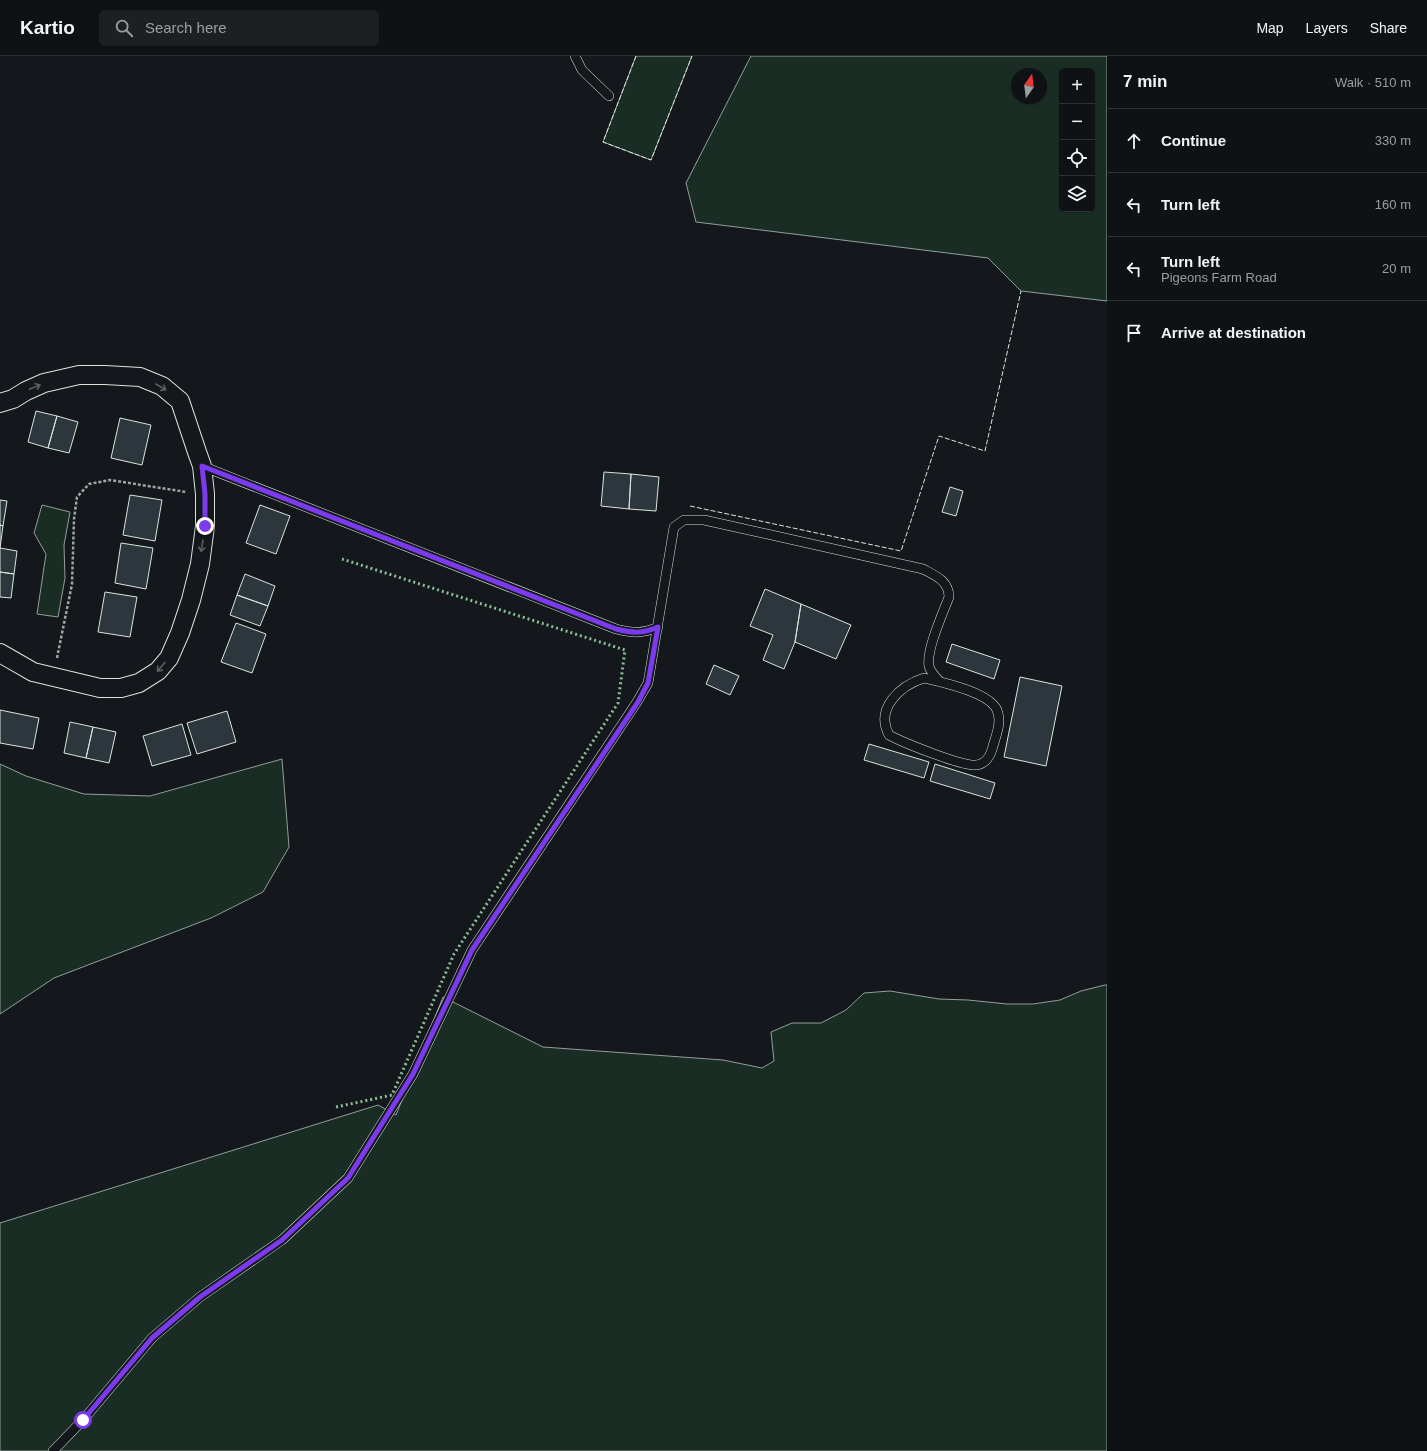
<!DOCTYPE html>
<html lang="en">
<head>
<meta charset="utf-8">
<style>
	body { margin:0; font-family:Helvetica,sans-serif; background:#1d2022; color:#f1f3f6 }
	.controls { position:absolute; right:12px; top:12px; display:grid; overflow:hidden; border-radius:6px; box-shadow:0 1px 3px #0004 }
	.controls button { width:36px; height:36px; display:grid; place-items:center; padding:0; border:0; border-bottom:1px solid #2f3234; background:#0f1215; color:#f1f3f6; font:20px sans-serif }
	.compass { position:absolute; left:1011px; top:12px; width:36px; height:36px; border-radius:50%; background:#0f1215; box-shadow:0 1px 3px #0004; rotate:14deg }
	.stop { position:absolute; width:12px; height:12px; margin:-9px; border:3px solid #7c3aed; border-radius:50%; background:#fff }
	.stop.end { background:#7c3aed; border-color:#fff; box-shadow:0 1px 4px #0008 }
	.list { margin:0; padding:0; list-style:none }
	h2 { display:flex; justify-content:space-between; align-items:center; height:52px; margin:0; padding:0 16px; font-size:17px }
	h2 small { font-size:13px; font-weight:400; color:#9b9ea0 }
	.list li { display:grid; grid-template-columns:26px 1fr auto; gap:12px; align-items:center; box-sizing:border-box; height:64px; padding:0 16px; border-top:1px solid #2f3234 }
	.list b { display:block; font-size:15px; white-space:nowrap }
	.list p { margin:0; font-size:13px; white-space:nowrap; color:#9b9ea0 }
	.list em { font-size:13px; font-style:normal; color:#9b9ea0 }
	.icon { flex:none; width:22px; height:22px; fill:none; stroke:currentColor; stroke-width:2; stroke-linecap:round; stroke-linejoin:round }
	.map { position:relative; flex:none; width:1107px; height:1395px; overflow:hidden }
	header { display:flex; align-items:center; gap:24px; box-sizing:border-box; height:56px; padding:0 20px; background:#0f1215; border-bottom:1px solid #2f3234 }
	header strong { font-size:19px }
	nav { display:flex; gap:22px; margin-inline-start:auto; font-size:14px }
	.search { width:280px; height:36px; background:#1d2022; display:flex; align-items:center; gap:10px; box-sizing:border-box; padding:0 14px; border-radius:6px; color:#9b9ea0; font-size:15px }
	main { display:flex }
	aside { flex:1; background:#0f1215 }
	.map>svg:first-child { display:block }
	.green { fill:#1a2d24; stroke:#939e99; fill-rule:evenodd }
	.building { fill:#2c363c; stroke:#d8e6dc }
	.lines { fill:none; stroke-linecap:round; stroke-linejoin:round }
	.lane-casing { stroke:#d8e6dc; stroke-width:10 }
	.street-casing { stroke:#d8e6dc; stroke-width:20 }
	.path { stroke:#9da8a2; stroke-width:2.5; stroke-dasharray:3 2; stroke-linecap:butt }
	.lane { stroke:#14181c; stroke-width:9 }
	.street { stroke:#14181c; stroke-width:18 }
	.hedge { stroke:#8ac095; stroke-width:3; stroke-dasharray:2 3; stroke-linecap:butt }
	.fence { stroke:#d8e6dc; stroke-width:1; stroke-dasharray:5 2; stroke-linecap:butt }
	.oneway { stroke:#59605f }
	.route { stroke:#7c3aed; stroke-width:5 }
</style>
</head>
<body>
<header>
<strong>Kartio</strong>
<div class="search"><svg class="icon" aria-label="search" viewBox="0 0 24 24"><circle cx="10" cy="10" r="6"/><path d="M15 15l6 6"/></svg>Search here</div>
<nav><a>Map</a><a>Layers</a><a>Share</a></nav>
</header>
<main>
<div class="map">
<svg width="1107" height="1395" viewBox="0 0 1107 1395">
	<rect width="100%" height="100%" fill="#14181c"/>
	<path class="green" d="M636,0h56l-41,104 -48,-18z
		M751,0h356v245l-86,-10 -33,-33 -292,-36 -10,-39zM1062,15h30v138h-30zM1017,18h24v24h-24z
		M42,449l28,7 -6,33 1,33 -7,39 -21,-3 9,-60 -12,-21z
		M282,703l7,88 -26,45 -52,26 -157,60 -54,36v-250l26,12 58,18 66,2z
		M1105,929h2v466h-1107v-228l378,-118 18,10 47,-118 100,50 180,13 39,8 12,-7 -3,-29 21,-9h29l25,-13 18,-17 26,-2 49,8 29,1 39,4h26l27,-4 21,-9z"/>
	<path class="building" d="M36,355l21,5 -9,32 -20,-6z
		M57,360l21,6 -9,31 -21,-5z
		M120,362l31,7 -9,40 -31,-7z
		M604,416l27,2 -2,35 -28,-3z
		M631,418l28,3 -3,34 -27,-2z
		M950,431l13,4 -7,25 -14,-4z
		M130,439l32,5 -7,41 -32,-6z
		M0,444l7,1 -4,25 -3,-1z
		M260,449l30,11 -14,38 -30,-11z
		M0,469l3,1 -3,22z
		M121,487l32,5 -7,41 -31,-6z
		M0,492l17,3 -3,23 -14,-2z
		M0,516l14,2 -3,24 -11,-1z
		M245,518l30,12 -7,20 -31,-11z
		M765,533l36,15 -6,38 -11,27 -21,-9 10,-25 -23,-9z
		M105,536l32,5 -7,40 -32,-5z
		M237,539l31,11 -8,20 -30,-11z
		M801,548l50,21 -15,34 -41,-17z
		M236,567l30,11 -14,39 -31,-11z
		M952,588l48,16 -6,19 -48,-17z
		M714,609l25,11 -9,19 -24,-11z
		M1020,621l42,9 -16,80 -42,-9z
		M0,654l39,8 -6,31 -33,-6z
		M227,655l9,31 -39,12 -10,-31z
		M70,666l23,5 -7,31 -22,-5z
		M182,668l9,31 -39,11 -9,-30z
		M93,671l23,5 -7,31 -23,-5z
		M869,688l60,18 -5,16 -60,-18z
		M935,708l60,19 -5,16 -60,-18z"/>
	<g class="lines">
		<g class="lane-casing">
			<path id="lane" d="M575,0l7,14 27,26
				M202,410l414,163c16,4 26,5 42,-2
				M924,622c18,4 70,15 74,35 3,11 -2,23 -5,33 -2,9 -7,18 -17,19 -15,1 -72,-22 -87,-30 -14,-26 10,-49 35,-57z
				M53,1395l30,-31 69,-82 48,-41 82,-57 66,-62 65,-104 59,-124 165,-248 11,-19 26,-156 10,-7h20l219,49c13,7 26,12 26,28 -6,16 -23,53 -20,69 1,6 7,11 11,16"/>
		</g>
		<g class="street-casing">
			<path id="street" d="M0,347l13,-4 13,-8 18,-8 35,-8h26l35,2 22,9 18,15 17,51 5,14 3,28v32l-5,38 -9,36 -11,33 -11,25 -11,13 -19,12 -18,5h-21l-67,-16 -33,-19"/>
		</g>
		<path class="path" d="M57,602l15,-74 2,-65 3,-22 12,-13 21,-4 76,12"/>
		<use href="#lane" class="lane"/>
		<use href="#street" class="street"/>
		<path class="hedge" d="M336,1051l56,-12 62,-141 164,-251 7,-53 -283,-91"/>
		<path class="fence" d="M636,0l-33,86 48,18 41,-104
			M690,450l211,45 38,-115 46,15 36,-160"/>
	</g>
	<defs><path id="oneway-shaft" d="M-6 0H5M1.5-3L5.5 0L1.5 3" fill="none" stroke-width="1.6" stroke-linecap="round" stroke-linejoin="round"/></defs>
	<g class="oneway">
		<use href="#oneway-shaft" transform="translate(35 331) rotate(-22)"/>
		<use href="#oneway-shaft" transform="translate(161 331) rotate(30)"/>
		<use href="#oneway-shaft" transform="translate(202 490) rotate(99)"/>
		<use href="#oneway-shaft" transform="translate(161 611) rotate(131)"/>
	</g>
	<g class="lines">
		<path class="route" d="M83,1364l69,-82 48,-41 82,-57 66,-62 65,-104 59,-124 166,-248 10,-19 10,-56c-16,7 -26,6 -42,2l-414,-163 3,28v32"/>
	</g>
</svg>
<div class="controls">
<button>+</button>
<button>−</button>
<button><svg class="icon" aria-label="locate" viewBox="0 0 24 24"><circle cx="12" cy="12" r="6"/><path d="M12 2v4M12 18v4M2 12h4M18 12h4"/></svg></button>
<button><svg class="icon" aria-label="layers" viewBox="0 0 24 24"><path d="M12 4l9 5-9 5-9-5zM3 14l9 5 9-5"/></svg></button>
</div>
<svg class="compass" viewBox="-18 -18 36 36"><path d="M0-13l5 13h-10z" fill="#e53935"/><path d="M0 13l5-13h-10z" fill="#9b9ea0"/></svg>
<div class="stop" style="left:83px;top:1364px"></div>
<div class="stop end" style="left:205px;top:470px"></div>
</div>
<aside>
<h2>7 min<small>Walk · 510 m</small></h2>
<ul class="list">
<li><svg class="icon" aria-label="ahead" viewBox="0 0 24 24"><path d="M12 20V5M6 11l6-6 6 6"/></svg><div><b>Continue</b></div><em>330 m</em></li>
<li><svg class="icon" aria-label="left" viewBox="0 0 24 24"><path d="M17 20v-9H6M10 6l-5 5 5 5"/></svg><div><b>Turn left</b></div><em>160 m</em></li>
<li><svg class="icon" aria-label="left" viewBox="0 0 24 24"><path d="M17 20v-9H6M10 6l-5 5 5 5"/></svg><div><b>Turn left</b><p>Pigeons Farm Road</p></div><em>20 m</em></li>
<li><svg class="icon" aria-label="arrive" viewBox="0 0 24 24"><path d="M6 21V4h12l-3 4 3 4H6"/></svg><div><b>Arrive at destination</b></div></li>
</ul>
</aside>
</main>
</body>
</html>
